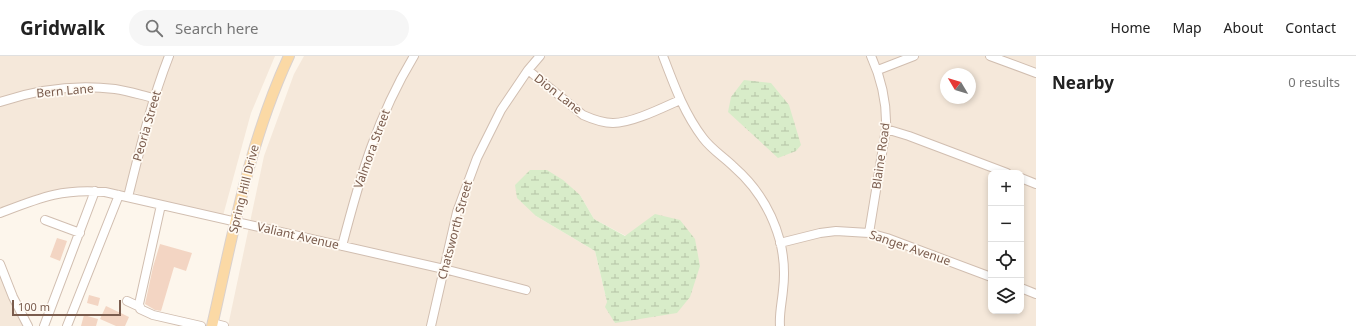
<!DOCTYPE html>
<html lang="en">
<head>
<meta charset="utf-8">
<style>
	body { margin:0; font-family:"Noto Sans",sans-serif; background:#f6f6f6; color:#222 }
	.controls { position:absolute; right:12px; bottom:12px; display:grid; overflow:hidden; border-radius:8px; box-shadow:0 2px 6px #0003 }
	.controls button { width:36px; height:36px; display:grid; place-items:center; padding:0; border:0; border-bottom:1px solid #e0e0e0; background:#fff; color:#222; font:20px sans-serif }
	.compass { position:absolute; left:940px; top:12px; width:36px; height:36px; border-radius:50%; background:#fff; box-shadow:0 2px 6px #0003; rotate:308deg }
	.scale { position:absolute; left:12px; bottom:10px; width:109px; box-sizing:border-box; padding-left:4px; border:2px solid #7a5c4d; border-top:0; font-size:11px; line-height:14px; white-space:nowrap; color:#7a5c4d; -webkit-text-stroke:3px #fffaf3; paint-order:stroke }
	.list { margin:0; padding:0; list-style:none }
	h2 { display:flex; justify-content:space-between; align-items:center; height:52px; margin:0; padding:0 16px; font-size:17px }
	h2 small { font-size:13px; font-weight:400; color:#767676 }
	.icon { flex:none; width:22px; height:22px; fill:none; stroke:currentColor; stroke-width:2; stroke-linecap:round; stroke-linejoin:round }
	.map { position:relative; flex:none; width:1036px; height:270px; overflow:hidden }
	header { display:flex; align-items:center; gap:24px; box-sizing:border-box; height:56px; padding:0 20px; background:#fff; border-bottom:1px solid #e0e0e0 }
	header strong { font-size:19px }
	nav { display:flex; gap:22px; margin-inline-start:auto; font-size:14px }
	.search { width:280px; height:36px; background:#f6f6f6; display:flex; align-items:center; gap:10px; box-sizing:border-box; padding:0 14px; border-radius:22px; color:#767676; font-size:15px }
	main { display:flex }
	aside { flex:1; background:#fff }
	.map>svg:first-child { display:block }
	.residential { fill:#f5e8da; fill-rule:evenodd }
	.wetland { fill:url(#wetland-marsh) }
	.building { fill:#f3d5c3 }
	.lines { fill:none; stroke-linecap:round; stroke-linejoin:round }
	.minor-casing { stroke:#d1beb0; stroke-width:10 }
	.major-casing { stroke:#dad1cd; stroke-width:12 }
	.minor { stroke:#fff; stroke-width:8 }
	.major { stroke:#fbd9a5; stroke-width:10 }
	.labels { text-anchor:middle; stroke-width:3.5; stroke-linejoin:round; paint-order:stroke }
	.street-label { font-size:12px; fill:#7a5c4d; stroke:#fffaf3 }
</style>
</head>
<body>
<header>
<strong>Gridwalk</strong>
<div class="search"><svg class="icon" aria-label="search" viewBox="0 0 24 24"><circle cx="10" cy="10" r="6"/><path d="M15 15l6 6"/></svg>Search here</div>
<nav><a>Home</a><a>Map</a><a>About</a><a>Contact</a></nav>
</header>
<main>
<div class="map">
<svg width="1036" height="270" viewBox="0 0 1036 270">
	<defs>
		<pattern id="wetland-marsh" width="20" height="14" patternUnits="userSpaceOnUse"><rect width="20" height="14" fill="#d8ecc9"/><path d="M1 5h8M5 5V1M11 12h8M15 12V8" fill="none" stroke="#b4c2a5"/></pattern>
	</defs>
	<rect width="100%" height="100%" fill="#fdf6ec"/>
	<path class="residential" d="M0,0h275l-24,57 -30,110 -88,-31 -86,1 -47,18z
		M304,0h732v270h-808l36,-170 30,-82zM946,18h24v24h-24zM991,117h30v138h-30zM580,139l14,24 32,17 -11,87 -8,-21 -12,-51 -59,-35z
		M0,219l9,23 14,28h-23z"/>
	<path class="wetland" d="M744,24l27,3 18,22 12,40 -5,6 -18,7 -50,-46 3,-15z
		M530,114h17l16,10 17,15 14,24 31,17 30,-22 25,6 15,19 5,27 -10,31 -13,16 -62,10 -10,-16 2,-5 -12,-51 -59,-35 -19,-18 -2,-13z"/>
	<path class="building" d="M57,182l10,3 -7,20 -10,-4z
		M160,188l32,9 -6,18 -12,-4 -13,44 -6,-1 -10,-6 8,-37z
		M89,239l11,3 -2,8 -11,-3z
		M106,250l23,11 -4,9h-9l-16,-7z
		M84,259l14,4 -2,7h-15z"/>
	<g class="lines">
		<g class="minor-casing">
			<path id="minor" d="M663,0c11,29 21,57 40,82 9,12 21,19 31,29 23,20 38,45 46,74 4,16 5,33 3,49 -1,12 -4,24 -3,36
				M990,0l46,17
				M528,14l55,45c9,4 19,8 30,8 19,0 49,-15 67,-23
				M878,14l36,-14
				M0,46c38,-13 75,-18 115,-13 13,2 26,6 39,9
				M886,73l23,7 98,37
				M1021,122l15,6
				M128,141c12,-48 23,-95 41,-141
				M161,149l-22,99 1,5 13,6 48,11
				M0,157c39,-15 62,-25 105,-21l339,77 82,21
				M45,164l35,13
				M869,177l17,-104c1,-26 -4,-49 -15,-73
				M780,187l40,-10 16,-2 33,2 18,5 104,39
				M342,190c18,-69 35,-129 72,-190
				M0,208l13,33 15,29
				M1021,232l15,6
				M127,245l13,6
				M212,267l12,3
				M44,270l51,-135
				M67,270l52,-131
				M431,270l26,-114 20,-54 24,-48 27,-40 12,-14"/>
		</g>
		<g class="major-casing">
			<path id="major" d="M212,270c21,-92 37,-184 77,-270"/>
		</g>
		<use href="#minor" class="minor"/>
		<use href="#major" class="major"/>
	</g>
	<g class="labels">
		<g class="street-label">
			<text transform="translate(65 35) rotate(-5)" y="4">Bern Lane</text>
			<text transform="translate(558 38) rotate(38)" y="4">Dion Lane</text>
			<text transform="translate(147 70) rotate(-74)" y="4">Peoria Street</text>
			<text transform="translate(372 93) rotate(-70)" y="4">Valmora Street</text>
			<text transform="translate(881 100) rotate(-82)" y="4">Blaine Road</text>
			<text transform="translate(244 133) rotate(-76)" y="4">Spring Hill Drive</text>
			<text transform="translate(455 174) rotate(-75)" y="4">Chatsworth Street</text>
			<text transform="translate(298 180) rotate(13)" y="4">Valiant Avenue</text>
			<text transform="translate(910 192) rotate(19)" y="4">Sanger Avenue</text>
		</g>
	</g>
</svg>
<div class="controls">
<button>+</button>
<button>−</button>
<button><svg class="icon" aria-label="locate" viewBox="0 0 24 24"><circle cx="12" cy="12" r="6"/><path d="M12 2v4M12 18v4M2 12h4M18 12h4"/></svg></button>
<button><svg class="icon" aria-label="layers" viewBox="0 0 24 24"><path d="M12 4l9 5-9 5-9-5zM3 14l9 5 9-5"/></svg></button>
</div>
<svg class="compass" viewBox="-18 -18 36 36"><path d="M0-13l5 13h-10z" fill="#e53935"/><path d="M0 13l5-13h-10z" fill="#767676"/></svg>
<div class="scale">100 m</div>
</div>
<aside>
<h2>Nearby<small>0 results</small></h2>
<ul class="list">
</ul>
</aside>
</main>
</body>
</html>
